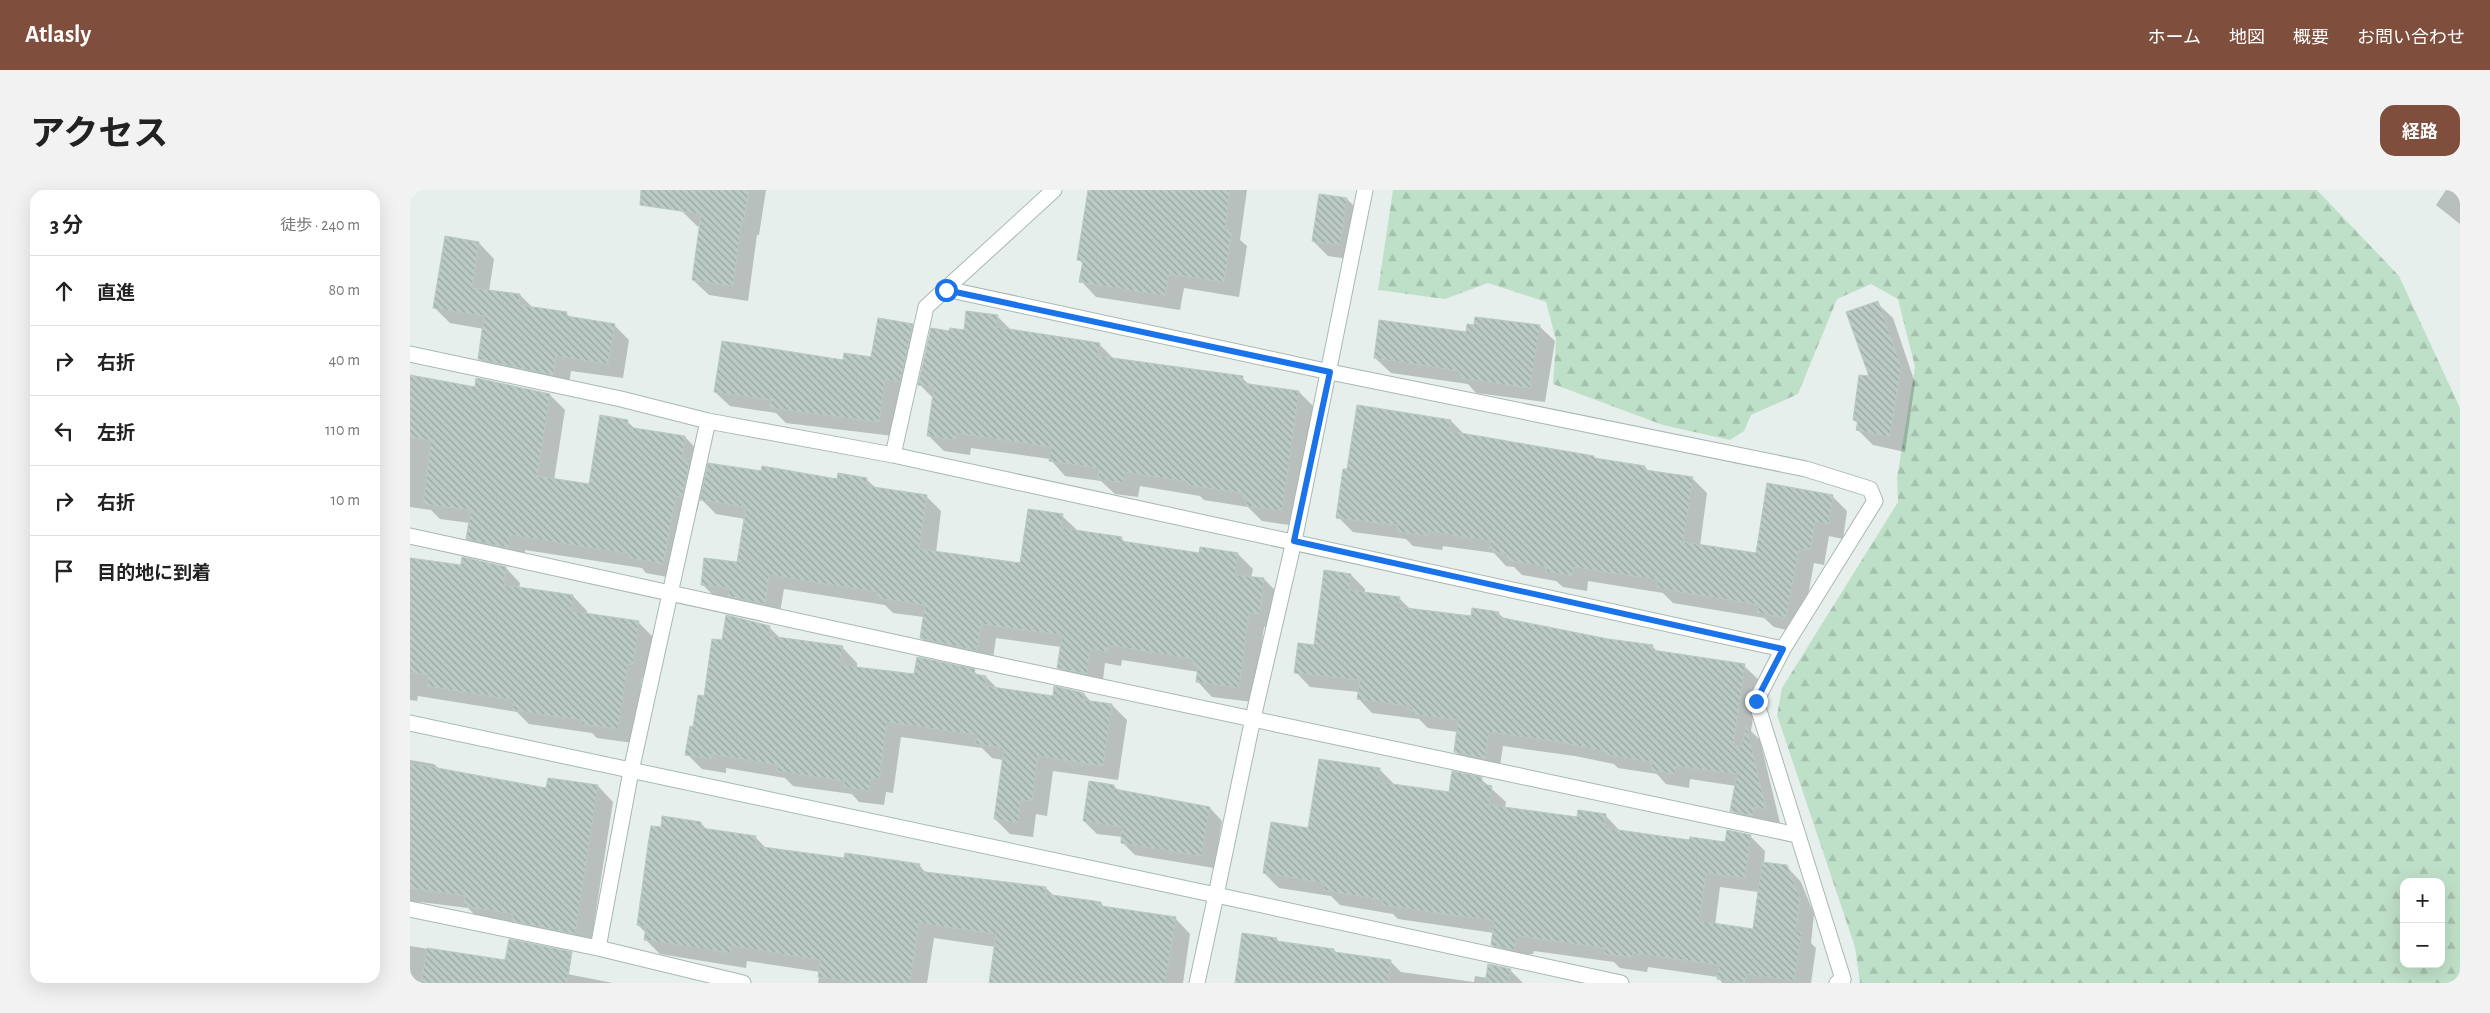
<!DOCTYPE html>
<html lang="ja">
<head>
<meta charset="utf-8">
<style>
	body { margin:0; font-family:"Alegreya Sans","Noto Sans JP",sans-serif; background:#f2f2f2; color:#222 }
	.controls { position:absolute; right:15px; bottom:15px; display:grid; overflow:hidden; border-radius:10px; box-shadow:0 5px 20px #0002 }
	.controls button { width:45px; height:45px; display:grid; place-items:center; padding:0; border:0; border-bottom:1px solid #e0e0e0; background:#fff; color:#222; font:25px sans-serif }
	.stop { position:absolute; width:15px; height:15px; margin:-11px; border:4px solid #1a73e8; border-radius:50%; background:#fff }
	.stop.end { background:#1a73e8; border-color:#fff; box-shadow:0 1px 5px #0008 }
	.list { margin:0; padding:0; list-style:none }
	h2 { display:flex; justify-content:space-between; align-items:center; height:65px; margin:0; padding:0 20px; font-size:21px }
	h2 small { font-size:16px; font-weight:400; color:#767676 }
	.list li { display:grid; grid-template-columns:32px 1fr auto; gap:15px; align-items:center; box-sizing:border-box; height:70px; padding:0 20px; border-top:1px solid #e0e0e0 }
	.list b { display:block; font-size:19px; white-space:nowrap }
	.list em { font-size:16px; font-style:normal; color:#767676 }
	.icon { flex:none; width:28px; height:28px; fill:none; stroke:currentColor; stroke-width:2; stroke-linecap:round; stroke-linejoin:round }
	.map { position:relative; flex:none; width:2050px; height:793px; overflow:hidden; border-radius:15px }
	header { display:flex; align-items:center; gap:30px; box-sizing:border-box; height:70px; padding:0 25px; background:#804e3d; color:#fff }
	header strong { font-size:24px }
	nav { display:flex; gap:28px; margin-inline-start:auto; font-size:18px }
	.intro { display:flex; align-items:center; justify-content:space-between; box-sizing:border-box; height:120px; padding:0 30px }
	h1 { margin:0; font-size:35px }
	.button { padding:12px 22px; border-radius:15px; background:#804e3d; color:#fff; font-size:18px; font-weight:700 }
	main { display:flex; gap:30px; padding:0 30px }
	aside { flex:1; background:#fff; border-radius:15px; box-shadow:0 5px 20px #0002 }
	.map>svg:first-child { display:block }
	.forest { fill:url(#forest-firs); fill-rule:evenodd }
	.shadow { fill:#0003; fill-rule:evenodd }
	.building { fill:url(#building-back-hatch); stroke:#b8c9c2 }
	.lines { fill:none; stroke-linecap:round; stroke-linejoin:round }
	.street-casing { stroke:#a8b8b2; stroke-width:17 }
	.secondary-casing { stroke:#a4bbb3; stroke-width:17 }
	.street { stroke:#fff; stroke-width:15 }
	.secondary { stroke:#fff; stroke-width:15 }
	.route { stroke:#1a73e8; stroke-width:6 }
</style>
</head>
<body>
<header>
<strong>Atlasly</strong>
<nav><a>ホーム</a><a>地図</a><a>概要</a><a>お問い合わせ</a></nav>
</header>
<div class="intro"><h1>アクセス</h1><a class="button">経路</a></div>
<main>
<aside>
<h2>3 分<small>徒歩 · 240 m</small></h2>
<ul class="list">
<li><svg class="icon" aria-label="ahead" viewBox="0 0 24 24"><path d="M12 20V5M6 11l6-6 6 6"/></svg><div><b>直進</b></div><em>80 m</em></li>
<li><svg class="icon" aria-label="right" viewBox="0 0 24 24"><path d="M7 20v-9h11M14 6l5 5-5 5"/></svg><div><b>右折</b></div><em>40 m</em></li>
<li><svg class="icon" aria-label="left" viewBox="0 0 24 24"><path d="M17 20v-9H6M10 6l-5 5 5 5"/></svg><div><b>左折</b></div><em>110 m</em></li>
<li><svg class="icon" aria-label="right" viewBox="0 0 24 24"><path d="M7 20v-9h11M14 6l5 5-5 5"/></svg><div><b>右折</b></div><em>10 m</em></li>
<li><svg class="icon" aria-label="arrive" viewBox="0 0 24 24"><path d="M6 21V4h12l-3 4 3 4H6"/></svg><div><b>目的地に到着</b></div></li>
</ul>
</aside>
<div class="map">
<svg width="2050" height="793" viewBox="0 0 2050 793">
	<defs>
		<pattern id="forest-firs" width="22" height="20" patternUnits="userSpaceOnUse" patternTransform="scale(1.25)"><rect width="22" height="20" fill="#bfe0c8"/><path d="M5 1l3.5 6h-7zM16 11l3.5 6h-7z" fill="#a4c1ad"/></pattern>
		<pattern id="building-back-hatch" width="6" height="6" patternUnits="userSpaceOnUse" patternTransform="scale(1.25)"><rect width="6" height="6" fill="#bbcac4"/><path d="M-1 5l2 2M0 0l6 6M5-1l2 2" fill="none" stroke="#98a6a0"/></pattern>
	</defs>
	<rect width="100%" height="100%" fill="#e6efeb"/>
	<path class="forest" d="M983,0h924l82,86 61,132v575h-600l-5,-36 -78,-232 5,-27 116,-186 -1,-24 18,-111 -17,-68 -27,-15 -34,15 -39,95 -47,21 -7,16 -14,9 -67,-15 -110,-41 3,-44 -10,-38 -58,-19 -43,16 -67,-9zM1994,692h37v82h-37z"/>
	<path class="shadow" d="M273,0h83l-7,45h-2l-9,66 -39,-6 -16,-15 8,-53 -4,-1 -15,-15z
		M697,0h140l-7,50 7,6 -8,51 -55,-9 -4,22 -84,-13 -15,-16 2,-17 -4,-4z
		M2036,0h14v34l-24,-19z
		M937,9l15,15 -7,46 -27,-4 -15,-15z
		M69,53l15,16 -5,32 31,4 13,13 33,5 5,5 43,7 15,15 -6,38 -52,-7 -3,19 -73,-16 -15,-15 4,-30 -34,-6 -15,-15z
		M1467,113l16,15 22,65 -10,69 -32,-7 -15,-15v-6l-4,-4 17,-42z
		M587,126l15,15 87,13 16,16 127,18 8,7 49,7 15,15 -17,119 -35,-5 -14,-14 -44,-7 -4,-4 -60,-10 -2,11 -23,-3 -14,-13 -36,-5 -15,-17 -79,-11 -1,7 -26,-4 -15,-15 5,-37 -14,-14 30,-53 15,-1z
		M502,136l14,14 -12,56 -15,-2 -6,42 -107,-13 -10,-10 -46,-7 -15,-14 129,-31 28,-3z
		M1129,136l16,15 -10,61 -69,-9 -8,-9 -77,-11 -16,-15z
		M0,186l66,12 74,7 15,15 -11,70 36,5 37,-64 8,8 50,8 15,16 -3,16 9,9 56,-6 76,9 28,-2 11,10 49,7 15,15 -5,42 85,12 41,-49 15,14 44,8 5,5 74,11 1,-6 37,6 15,15 -2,9 13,1 15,15 -5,34 -10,-1 -11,75 -41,-5 -14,-15 1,-10 -77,-12 -1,6 -16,-3 -3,25 -29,-6 -15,-15 3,-20 -65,-9 -4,27 -56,-12 -15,-15 3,-21 -31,-4 -8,-8 -101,-16 -5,29 -62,-19 -15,-15 36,-20 7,-45 -29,-5 -16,-16 -3,14 -6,-1 -13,68 -32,-6 -4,-5 -117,-18 -1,13 -42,-9 -15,-16 3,-15 -30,-4 -9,-9 -21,-3z
		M1041,231l14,14 129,22 2,3 49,7 4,5 43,6 15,15 -7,53 57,8 75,-58 15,15 -4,28 -14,-3 -5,29 -10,-2 -13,70 -27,-6 -10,-9 -91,-15 -10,-10 -75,-12 -1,10 -24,-4 -7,-6 -34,-6 -8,-8 -8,-1 -12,-13 -51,-7 -1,4 -29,-4 -7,-7 -53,-7 -15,-15 10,-46z
		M0,369l52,7 44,2 14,15 -1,6 54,7 14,15v4l51,7 15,15 -6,42 -5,-1 -9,65 -36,-5 -5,-5 -63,-9 -12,-12 -99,-16 -1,5 -7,-1z
		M941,385l14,14v4l34,5 12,12 61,8 26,-5 7,6 103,21 44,6 6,6 86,14 15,14 -8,51 9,9 20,83 -12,-2 -1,9 -21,-5 -14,-14 4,-25 -46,-7 -1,9 -23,-4 -9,-10 -39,-6 -4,-4 -39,-8 -72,-10 -4,27 -29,-7 -14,-14 2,-20 -30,-4 -9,-9 -47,-6 -14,-15 1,-6 -49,-5 -14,-15 19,-26z
		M359,437l12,12 61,8 15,16v5l58,8 59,-5 5,5 7,1 12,12 56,9 30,-4 8,9 20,2 15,15 -9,60 -65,-9 -6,45 -11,-2 -3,23 -23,-3 -15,-15 8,-59 -11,-2 -10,-10 -81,-11 -8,56 -7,-1 -2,13 -25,-3 -7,-8 -59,-8 -8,-8 -59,-10v5l-24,-4 -15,-15 36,-112z
		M0,570l24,4 6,6 107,20 51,-4 15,16 -22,141 -110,-22 -13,-13 -48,-6 -2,9 -8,-1z
		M969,579l15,15 56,9 31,-14 25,23 -1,6 73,11 27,-4 15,16 70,10 36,3 24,-8 15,15 -1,12 22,3 15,16 13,32 -3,29 5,5 -5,35h-89l-4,-6 -70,-10 -1,5 -27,-4 -6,-6 -80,-11 -1,3h-3l-2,10 -21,-4 -15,-15 2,-12 -96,-14 -5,-5 -53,-9 -9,-9 -52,-8 -15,-15 45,-44zM1310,697l39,5 -5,39 -39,-6z
		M704,596l5,5 91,17 12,13 -8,47 -79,-13 -13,-13 1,-5 -26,-3 -13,-13z
		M291,633l6,7 48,7 12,12 78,11 74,5 8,9 119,14 8,8 47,7 4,5 70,10 15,16 -7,49h-193l6,-36 -62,-9 -7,45h-109l2,-11 -73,-11 -1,7 -86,-14 -15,-15 1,-6 -8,-8 24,-96z
		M866,749l4,3 54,8 4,4 52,7 11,11 73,10 1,-6 12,2 23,-8 13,13h-287z
		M0,756l96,16 107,21h-203z"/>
	<path class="building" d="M231,0h108l-5,30h-2l-9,66 -41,-6 9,-66 -61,-9z
		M678,0h142l-5,39 7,1 -8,52 -55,-8 -4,22 -86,-14 4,-21 -6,-1z
		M909,4l28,4 -7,47 -28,-4z
		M35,46l34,6 -7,46 48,6 -1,11 48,7 -1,4 49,8 -7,40 -52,-8 -3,19 -75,-16 6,-43 -51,-8z
		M1468,111l23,66 -11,70 -34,-7 2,-9 -5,-1 6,-45 10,1 -23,-64z
		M556,121l32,4 -2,12 104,16 -2,13 145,20 -1,7 57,8 -17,120 -36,-5 1,-8 -5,-1 1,-4 -56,-8 1,-3 -63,-10 -2,11 -25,-4 1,-11 -50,-7 2,-14 -95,-14 -1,7 -28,-4 7,-49 -16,-2 13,-57 18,3 1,-3 14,2z
		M1065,127l65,8 -10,63 -71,-10 1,-7 -86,-13 5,-38 87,12 1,-8 7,1z
		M468,128l35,6 -13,58 -15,-2 -6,42 -109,-14 1,-8 -57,-8 8,-51 121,19 1,-7 27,4z
		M0,185l65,12 1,-9 74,16 -13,82 52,8 11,-69 28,5 -1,7 58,9 -3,23 8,1 -8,37 -6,-1 -13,68 -33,-6v-4l-120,-19 -1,13 -43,-9 5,-29 -48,-6 8,-63 -21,-4z
		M947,215l94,15 -2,11 145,25v2l51,8v4l48,7 -10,65 73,11 11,-70 66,12 -4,29 -14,-2 -5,28 -11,-2 -13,70 -29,-5 2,-8 -102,-17 1,-8 -84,-13 -2,9 -26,-4 1,-5 -41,-7 1,-6 -18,-3 2,-10 -63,-10v5l-31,-4 1,-7 -62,-7 7,-49h4z
		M298,273l53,8 1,-5 75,13 1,-6 29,5 -1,8 61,9 -8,54 101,14 8,-54 35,5 -2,14 61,9 -1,4 78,12 1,-6 38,6 -3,22 29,3 -4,36 -11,-1 -10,75 -43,-6 2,-16 -6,-1 1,-6 -85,-14 -1,7 -17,-3 -3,25 -30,-6 5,-33 -81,-11 -4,27 -57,-13 5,-33 -48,-7 1,-6 -109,-17 -4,29 -37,-8 1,-8 -28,-3 3,-27 33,4 9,-55 -46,-7z
		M52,367l44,10 -2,18 69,10 -2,16 68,10 -6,44 -5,-1 -10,65 -37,-5 1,-4 -69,-10 1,-10 -87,-14 2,-11 -19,-3v-114l51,7z
		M914,380l27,4 -2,16 51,7 -2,10 73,9 1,-8 27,4 -1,5 110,22 45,6 -1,5 93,14 -12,82 9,1 4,-23 20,85 -12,-2 -1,9 -23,-5 7,-37 -61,-8 -1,8 -24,-4 1,-8 -50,-8 1,-3 -43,-9 -71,-10 -4,27 -31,-7 4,-32 -46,-6 1,-7 -56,-8 3,-19 -66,-7 4,-30 16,2z
		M316,425l44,11 -1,10 74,10 -3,19 74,9 3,-17 58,12 -1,5 12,2 -1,10 68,10 1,-10 30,7 -1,7 29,4 -9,62 -65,-10 -6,45 -11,-1 -3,23 -24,-4 10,-71 -29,-4 2,-9 -90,-13 -8,57 -8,-1 -2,13 -26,-4 1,-6 -67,-10 1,-6 -67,-11v5l-26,-4 5,-29 3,1 5,-32 6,1 8,-57 10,1z
		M909,569l61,9 -2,14 71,10 3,-21 30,6 -1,7 11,2 -3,19 88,12 1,-7 28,4 -2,14 85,12 1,-3 35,5 2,-12 24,5 -6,43 -39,-5 -7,48 54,8 9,-67 25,3 13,33 -4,33 6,1 -8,49 -48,-7 -1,9 -28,-4 2,-14 -86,-12 -1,4 -28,-3 1,-6 -86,-12v4l-3,-1 -2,11 -23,-5 3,-24 -112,-16 1,-5 -60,-10 2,-7 -62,-10 8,-51 37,6z
		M0,573l136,25 2,-10 50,7 -23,149 -63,-13 1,-7 -49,-8 1,-10 -55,-8z
		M679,591l25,4v4l96,18 -9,49 -80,-13 1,-16 -39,-6z
		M252,626l39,6v6l55,8 -1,10 89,12 1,-5 75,11 -2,7 128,16 -1,7 56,8v4l75,11 -11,66h-176l7,-49 -77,-11 -9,60h-52l-40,-6 2,-17 -88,-14 -1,7 -87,-13 2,-13 -9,-2 11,-80 3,-19 10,1z
		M832,743l35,5 -1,3 58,8v3l57,8 -3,23h-153z
		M99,749l63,13 -5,31h-146l6,-35 78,12z
		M1078,774l23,5 -3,14h-23z"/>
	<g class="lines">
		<g class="street-casing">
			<path id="street" d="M955,0l-71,351 -41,177 -37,177 405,88
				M536,99l384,83 476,97 64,20 5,12 -92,148 -27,52 87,278 -6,4
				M0,164l211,45 87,22 185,34 890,194
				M483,265l33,-148 128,-117
				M0,346l556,122 831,177
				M0,719l188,39 145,35
				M188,758l33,-177 77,-350"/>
		</g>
		<g class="secondary-casing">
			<path id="secondary" d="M0,533l806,172 -19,88"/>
		</g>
		<use href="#street" class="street"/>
		<use href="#secondary" class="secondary"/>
	</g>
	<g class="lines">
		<path class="route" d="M536,100l384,82 -36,169 489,108 -27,52"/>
	</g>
</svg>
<div class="controls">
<button>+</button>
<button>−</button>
</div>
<div class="stop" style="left:536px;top:100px"></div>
<div class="stop end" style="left:1346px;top:511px"></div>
</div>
</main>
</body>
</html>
